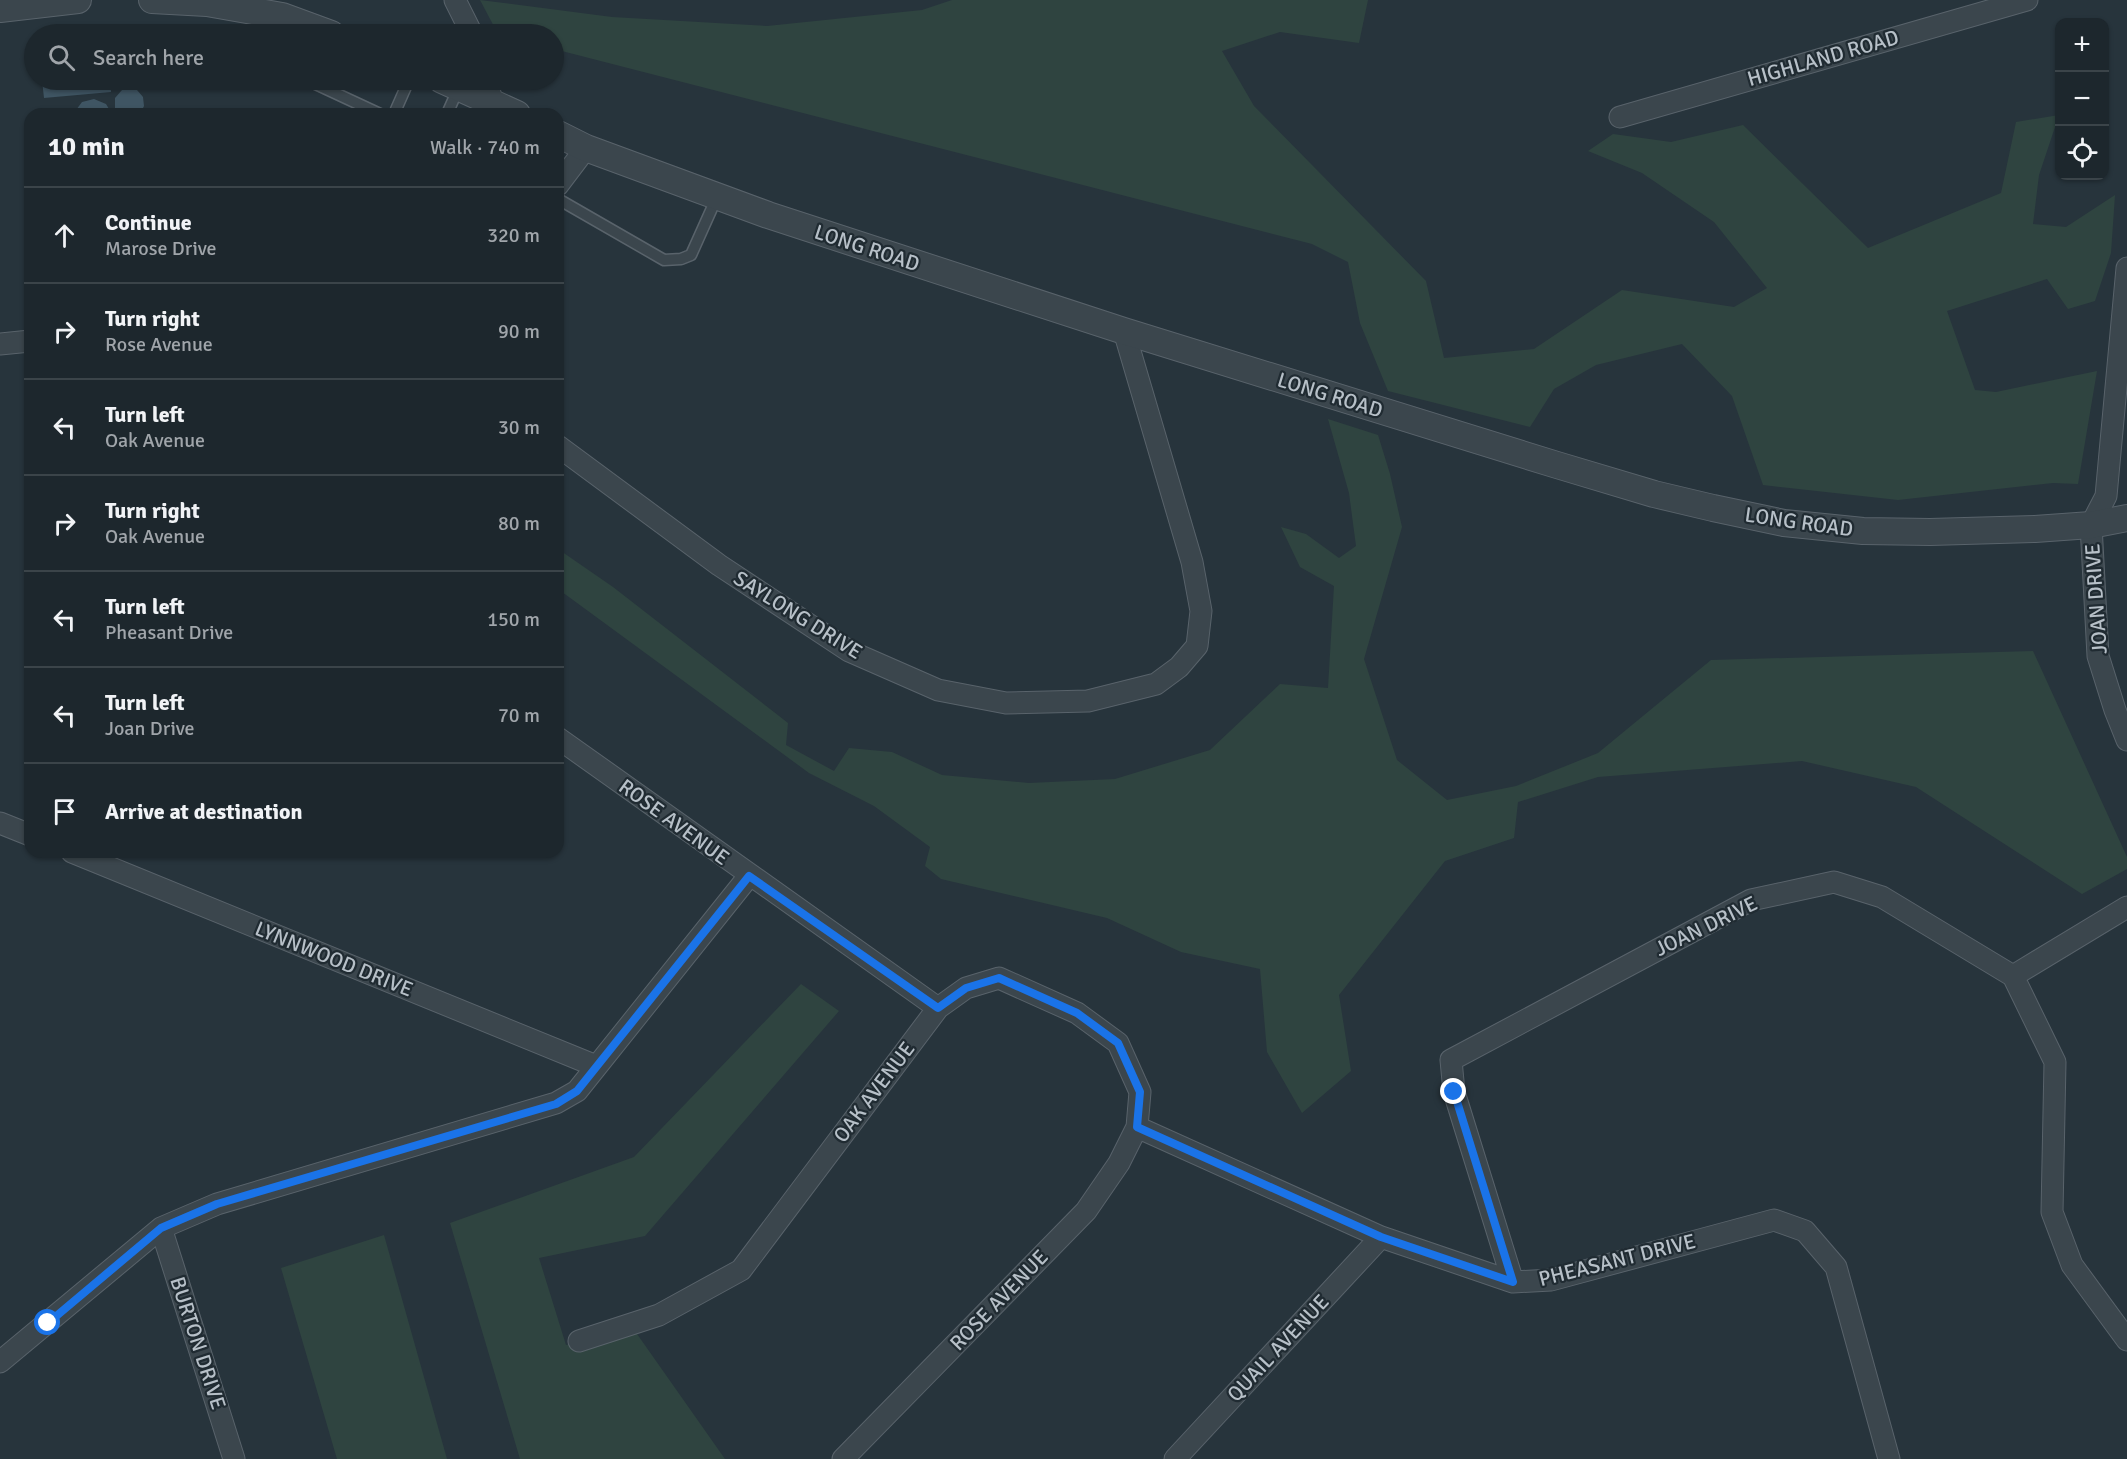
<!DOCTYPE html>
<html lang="en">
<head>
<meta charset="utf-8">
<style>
	body { margin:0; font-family:Signika,sans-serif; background:#2a3339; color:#f1f3f6 }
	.controls { position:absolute; right:18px; top:18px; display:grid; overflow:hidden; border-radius:12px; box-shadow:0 2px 4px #0004 }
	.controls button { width:54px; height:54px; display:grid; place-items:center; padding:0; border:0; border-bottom:2px solid #3b4449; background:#1d272d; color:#f1f3f6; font:30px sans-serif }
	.stop { position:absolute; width:18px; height:18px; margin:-14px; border:4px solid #1a73e8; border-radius:50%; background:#fff }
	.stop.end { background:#1a73e8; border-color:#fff; box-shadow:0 2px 6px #0008 }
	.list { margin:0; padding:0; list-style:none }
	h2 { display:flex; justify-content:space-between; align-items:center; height:78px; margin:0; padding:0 24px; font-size:26px }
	h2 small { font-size:20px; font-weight:400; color:#a0a5aa }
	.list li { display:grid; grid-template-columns:39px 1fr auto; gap:18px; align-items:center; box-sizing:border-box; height:96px; padding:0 24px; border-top:2px solid #3b4449 }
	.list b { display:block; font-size:22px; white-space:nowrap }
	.list p { margin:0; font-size:20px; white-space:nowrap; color:#a0a5aa }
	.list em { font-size:20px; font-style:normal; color:#a0a5aa }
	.icon { flex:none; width:33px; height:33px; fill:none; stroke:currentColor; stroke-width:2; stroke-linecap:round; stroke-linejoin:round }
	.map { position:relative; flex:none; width:2127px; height:1459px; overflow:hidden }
	.search { position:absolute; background:#1d272d; box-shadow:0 2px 4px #0004; left:24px; top:24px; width:540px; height:66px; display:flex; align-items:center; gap:15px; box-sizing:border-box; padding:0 21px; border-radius:33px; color:#a0a5aa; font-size:22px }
	.panel { position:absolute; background:#1d272d; box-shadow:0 2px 4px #0004; left:24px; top:108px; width:540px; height:750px; border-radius:18px }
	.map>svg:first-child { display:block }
	.green { fill:#2f4440 }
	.water { fill:#3f5563 }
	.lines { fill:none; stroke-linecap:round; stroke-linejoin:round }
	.service-casing { stroke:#59636b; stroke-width:13 }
	.minor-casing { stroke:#59636b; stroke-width:23 }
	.tertiary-casing { stroke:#59636b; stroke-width:28 }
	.service { stroke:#3b464d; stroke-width:10 }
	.minor { stroke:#3b464d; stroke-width:21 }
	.tertiary { stroke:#3b464d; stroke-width:26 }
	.route { stroke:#1a73e8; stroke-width:8 }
	.labels { text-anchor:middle; stroke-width:4.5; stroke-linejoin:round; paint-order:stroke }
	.street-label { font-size:21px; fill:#b7c0c8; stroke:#202b32 }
</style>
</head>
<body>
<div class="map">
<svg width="2127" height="1459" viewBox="0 0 2127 1459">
	<rect width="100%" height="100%" fill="#27343c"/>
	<path class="green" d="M480,0l132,17 155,9 155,-16 30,-10h416l-9,43 -79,-11 -58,19 32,55 172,175 18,77 90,-9 88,-59 112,17 33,-19 -53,-66 -72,-49 -54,-22 25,-17 58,8 72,-17 125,123 133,-55 15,-71 43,-7 -20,60 -6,49 33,3 49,-32 -4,58 -16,48 -27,8 -21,-30 -100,32 28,79 21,2 101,-21 -19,113 -25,-1 -155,17 -135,-15 -31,-89 -50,-52 -86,21 -42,24 -24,38 -142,-36 -28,-68 -12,-61 -36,-18 -758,-195v-15h-56z
		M1328,419l50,16 12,39 12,53 -38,132 33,101 50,40 69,-14 82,-33 113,-93 322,-9 94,206v12l-45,25 -166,-107 -114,-26 -204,16 -80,25 -4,36 -69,23 -106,134 12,76 -49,42 -35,-61 -7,-83 -79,-17 -74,-34 -166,-39 -16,-13 5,-19 -56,-41 -65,-33 -251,-184v-40l55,38 175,136 -2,22 48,26 15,-23 43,4 50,23 87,8 86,-4 95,-29 70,-66 48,4 6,-102 -34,-19 -19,-40 25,7 33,24 17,-12 -7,-53z
		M801,984l38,27 -194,225 -106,22 27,87 64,-21 95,135h-205l-70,-236 184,-66z
		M384,1235l63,224h-110l-56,-191z"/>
	<path class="water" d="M42,80h68l1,12 -67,6z
		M132,88l5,2 6,7 1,9 -4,8h-21l-4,-6v-10l7,-8z
		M94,99l12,5 6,10h-39l9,-12z"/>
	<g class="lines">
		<g class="service-casing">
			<path id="service" d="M307,80l73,34
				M394,114l15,-34
				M447,114l12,-27
				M558,199l106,61 17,-1 10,-4 26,-58"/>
		</g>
		<g class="minor-casing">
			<path id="minor" d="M455,0l17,34
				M487,80l5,22
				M1620,117l407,-117
				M558,185l28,-37
				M2127,268l-21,228 -15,29 7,131 17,54 12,30
				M0,344l30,-3
				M558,446l161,119 130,86 89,39 68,13 82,-2 68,-17 23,-17 18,-21 4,-35 -9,-49 -68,-231
				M558,738l380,270
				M0,823l30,12
				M72,852l524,214
				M2013,976l114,-69
				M1137,1127l244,110 132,45 38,-2 223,-60 31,11 31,36 53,192
				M161,1228l73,231
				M1513,1282l-59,-190 -3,-32 300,-160 83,-18 48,15 131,79 42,86 -3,150 20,53 55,75
				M579,1341l80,-26 82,-45 197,-262 28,-20 33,-10 78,35 41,30 22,49 -3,35 -18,36 -33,48 -243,248
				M0,1362l161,-134 56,-24 339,-101 21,-12 172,-215
				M1175,1459l206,-222"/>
		</g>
		<g class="tertiary-casing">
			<path id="tertiary" d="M152,0l55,3 75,13 49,18
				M0,9l78,-9
				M442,80l75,34
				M558,134l28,14 182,67 356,116 433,134 97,29 59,14 71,15 79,8 67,1 105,-3 56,-4 36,-7"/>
		</g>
		<use href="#service" class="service"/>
		<use href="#minor" class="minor"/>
		<use href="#tertiary" class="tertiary"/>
	</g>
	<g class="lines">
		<path class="route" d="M48,1323l113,-95 56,-24 339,-100 21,-13 172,-215 189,132 28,-20 33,-10 78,35 41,30 22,49 -3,35 244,110 132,45 -59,-190"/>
	</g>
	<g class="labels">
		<g class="street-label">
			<text transform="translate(1823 58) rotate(-16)" y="7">HIGHLAND ROAD</text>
			<text transform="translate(867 248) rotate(18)" y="7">LONG ROAD</text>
			<text transform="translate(1330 395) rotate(17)" y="7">LONG ROAD</text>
			<text transform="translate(1799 522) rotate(8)" y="7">LONG ROAD</text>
			<text transform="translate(2096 599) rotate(-94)" y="7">JOAN DRIVE</text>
			<text transform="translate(798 615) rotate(32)" y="7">SAYLONG DRIVE</text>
			<text transform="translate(674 822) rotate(36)" y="7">ROSE AVENUE</text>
			<text transform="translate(1706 926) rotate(-26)" y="7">JOAN DRIVE</text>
			<text transform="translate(334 959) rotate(22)" y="7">LYNNWOOD DRIVE</text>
			<text transform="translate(874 1092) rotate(-53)" y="7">OAK AVENUE</text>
			<text transform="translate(1617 1260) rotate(-14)" y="7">PHEASANT DRIVE</text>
			<text transform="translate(999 1300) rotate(-46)" y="7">ROSE AVENUE</text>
			<text transform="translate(198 1343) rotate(72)" y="7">BURTON DRIVE</text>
			<text transform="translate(1278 1348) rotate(-47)" y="7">QUAIL AVENUE</text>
		</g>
	</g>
</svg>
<div class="controls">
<button>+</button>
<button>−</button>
<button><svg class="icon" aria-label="locate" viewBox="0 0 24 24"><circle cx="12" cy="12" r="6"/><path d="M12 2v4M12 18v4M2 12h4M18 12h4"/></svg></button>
</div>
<div class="stop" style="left:48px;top:1323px"></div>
<div class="stop end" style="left:1454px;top:1092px"></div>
<div class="search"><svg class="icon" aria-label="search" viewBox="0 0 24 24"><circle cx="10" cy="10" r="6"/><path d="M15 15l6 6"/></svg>Search here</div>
<section class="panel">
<h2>10 min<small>Walk · 740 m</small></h2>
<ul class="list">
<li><svg class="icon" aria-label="ahead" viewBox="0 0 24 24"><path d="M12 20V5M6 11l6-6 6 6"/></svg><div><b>Continue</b><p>Marose Drive</p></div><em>320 m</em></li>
<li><svg class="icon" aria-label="right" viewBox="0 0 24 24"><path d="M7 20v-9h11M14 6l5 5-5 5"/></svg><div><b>Turn right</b><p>Rose Avenue</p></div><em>90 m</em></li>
<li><svg class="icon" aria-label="left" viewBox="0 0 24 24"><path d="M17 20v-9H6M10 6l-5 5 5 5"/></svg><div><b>Turn left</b><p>Oak Avenue</p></div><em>30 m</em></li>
<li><svg class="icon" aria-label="right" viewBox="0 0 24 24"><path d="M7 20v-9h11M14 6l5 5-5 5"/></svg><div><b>Turn right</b><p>Oak Avenue</p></div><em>80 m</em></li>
<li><svg class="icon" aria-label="left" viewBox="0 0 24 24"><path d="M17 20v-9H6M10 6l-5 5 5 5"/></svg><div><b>Turn left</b><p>Pheasant Drive</p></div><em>150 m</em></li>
<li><svg class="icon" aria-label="left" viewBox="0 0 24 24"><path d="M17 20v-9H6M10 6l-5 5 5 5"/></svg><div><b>Turn left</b><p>Joan Drive</p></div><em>70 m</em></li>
<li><svg class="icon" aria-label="arrive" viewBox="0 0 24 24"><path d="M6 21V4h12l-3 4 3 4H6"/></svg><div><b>Arrive at destination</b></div></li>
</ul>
</section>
</div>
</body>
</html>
